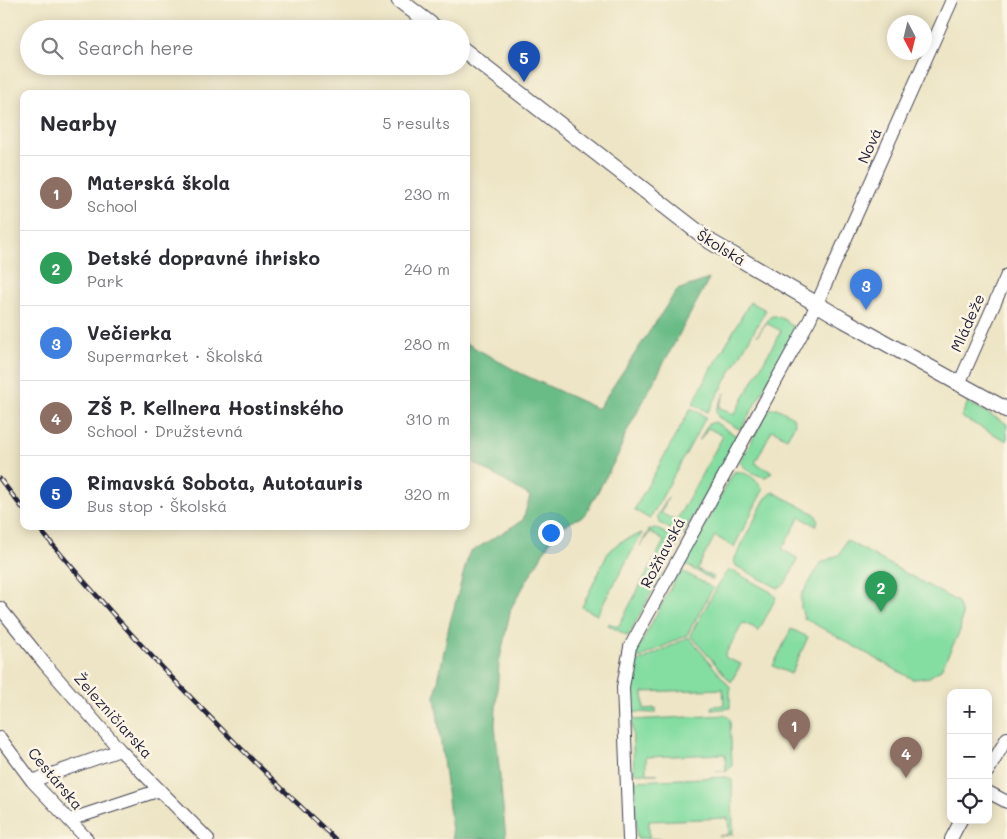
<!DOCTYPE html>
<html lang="en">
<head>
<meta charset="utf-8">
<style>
	body { margin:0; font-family:Mali,sans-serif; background:#f7f7f7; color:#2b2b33 }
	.controls { position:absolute; right:15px; bottom:15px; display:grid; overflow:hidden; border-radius:10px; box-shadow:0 2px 12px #0003 }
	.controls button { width:45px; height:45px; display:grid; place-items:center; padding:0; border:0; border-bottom:1px solid #e1e1e2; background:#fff; color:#2b2b33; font:25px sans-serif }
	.compass { position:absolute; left:887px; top:15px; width:45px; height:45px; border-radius:50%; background:#fff; box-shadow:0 2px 12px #0003; rotate:173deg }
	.you { position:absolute; left:550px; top:532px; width:18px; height:18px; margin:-12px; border:4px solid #fff; border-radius:50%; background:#1a73e8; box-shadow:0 0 0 8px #1a73e833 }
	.badge { display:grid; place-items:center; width:32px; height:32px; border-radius:50%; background:#1f6fb2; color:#fff; font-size:16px; font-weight:700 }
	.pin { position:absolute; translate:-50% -41px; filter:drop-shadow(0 1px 2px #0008) }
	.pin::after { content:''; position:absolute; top:26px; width:18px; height:15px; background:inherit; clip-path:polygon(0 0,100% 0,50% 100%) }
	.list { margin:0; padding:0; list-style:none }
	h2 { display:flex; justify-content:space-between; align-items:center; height:65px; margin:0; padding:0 20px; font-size:21px }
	h2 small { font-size:16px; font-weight:400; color:#7c7c81 }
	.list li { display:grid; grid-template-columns:32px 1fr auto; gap:15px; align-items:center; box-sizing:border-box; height:75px; padding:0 20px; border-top:1px solid #e1e1e2 }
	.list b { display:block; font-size:19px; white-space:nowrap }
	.list p { margin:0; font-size:16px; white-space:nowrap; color:#7c7c81 }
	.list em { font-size:16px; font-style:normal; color:#7c7c81 }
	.icon { flex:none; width:28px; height:28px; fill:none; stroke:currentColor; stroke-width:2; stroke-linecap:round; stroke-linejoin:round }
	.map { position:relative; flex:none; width:1007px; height:839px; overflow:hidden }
	.search { position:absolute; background:#fff; box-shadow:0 2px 12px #0003; left:20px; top:20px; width:450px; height:55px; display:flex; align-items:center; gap:12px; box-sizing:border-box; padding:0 18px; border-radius:28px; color:#7c7c81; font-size:19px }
	.panel { position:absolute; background:#fff; box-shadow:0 2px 12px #0003; left:20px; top:90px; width:450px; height:440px; border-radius:10px }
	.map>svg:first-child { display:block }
	.green { fill:#84dda1; stroke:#53806e }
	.forest { fill:#6bbc87; stroke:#466f61 }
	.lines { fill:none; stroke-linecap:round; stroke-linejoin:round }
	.minor-casing { stroke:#403f50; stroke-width:14 }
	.major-casing { stroke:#403f50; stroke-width:17 }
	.minor { stroke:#fff; stroke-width:12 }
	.major { stroke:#fff; stroke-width:15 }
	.rail-casing { stroke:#22223b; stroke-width:4.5 }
	.rail { stroke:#fcf5e5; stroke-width:2.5; stroke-dasharray:8; stroke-linecap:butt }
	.labels { text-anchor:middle; stroke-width:5; stroke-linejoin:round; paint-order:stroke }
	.street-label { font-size:15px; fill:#22223b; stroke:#fcf5e5 }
</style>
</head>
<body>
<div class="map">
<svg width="1007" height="839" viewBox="0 0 1007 839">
	<rect width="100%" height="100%" fill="#fcf5e5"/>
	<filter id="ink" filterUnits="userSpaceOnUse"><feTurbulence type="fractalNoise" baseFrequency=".02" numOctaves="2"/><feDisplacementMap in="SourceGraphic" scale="10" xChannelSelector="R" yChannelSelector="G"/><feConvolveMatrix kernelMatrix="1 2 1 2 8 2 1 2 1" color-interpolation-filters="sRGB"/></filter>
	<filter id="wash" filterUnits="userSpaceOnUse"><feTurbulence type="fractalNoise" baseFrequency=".0096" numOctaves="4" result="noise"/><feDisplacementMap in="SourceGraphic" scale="20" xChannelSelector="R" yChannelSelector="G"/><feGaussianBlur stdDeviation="1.12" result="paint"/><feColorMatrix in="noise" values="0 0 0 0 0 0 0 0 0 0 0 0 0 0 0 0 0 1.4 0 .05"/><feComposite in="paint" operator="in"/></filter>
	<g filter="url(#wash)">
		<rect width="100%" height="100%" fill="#ede5c5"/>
		<path class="green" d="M750,302l16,8 -58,102 -15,-8 19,-38 1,1z
			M771,316c9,-1 20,7 25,15l-54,97 -3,1 -21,-12 -2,-7 9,-17 -6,14 15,8 47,-84 -15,-8 -9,13z
			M968,402l39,22v17l-46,-24z
			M691,408l15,9 -56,102 -16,-9z
			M777,408l16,9 2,7 -8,14 -15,-8 -17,33 17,9 -6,5c-9,-1 -21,-7 -26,-15l29,-53z
			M715,422l23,15 -56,99 -22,-13 -3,-7 11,-18 -7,15 15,8 47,-85 -15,-8 -9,13 9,-17z
			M734,472c10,-2 25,8 29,18l-29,57 -19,-11 -18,33 17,8 -1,3 -29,-16z
			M773,492l42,22 3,6 -2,6 -16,-9 -18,32 16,10 -13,25 -7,4 -42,-22 -2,-6 31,-61z
			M655,528l25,13 -52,95 -20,-11 1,-2 9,4 46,-86 -14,-9 -10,14 9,-16z
			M642,533l-45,82 -15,-8 27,-56 11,-9z
			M846,540l112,62 4,13 -2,16 -19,38 -13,9 -16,1 -108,-61 -3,-10v-12l20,-33 19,-9z
			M728,571h5l38,21 5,6 -18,34 -3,-4 -12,-5 -18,32 1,3 15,6 -10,18 -41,-47 34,-60z
			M679,572h5l29,16 -26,47 -52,25 5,-15z
			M791,629l17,8 -17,37 -18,-8z
			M689,637l41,50v21l-18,2v-4l12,-1 -1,-16 -80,3 1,17 12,-1v5l-25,-1 -1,-20 4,-28z
			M726,715l4,4 2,47 -5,5h-12h11l-1,-17 -79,3v17h12l-24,-1 -2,-53z
			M727,777l5,3 1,54 -14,2 10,-1 -1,-17 -79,3v17l12,1 -24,-1 -3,-57z"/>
		<path class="forest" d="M709,279l-84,156 -6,18 -34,62 -28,14 -46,79 -12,55 -4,62 11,114h-53l-18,-143 14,-70 20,-73 54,-33 7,-24 -64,-38v-115l54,30 78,36 79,-119z"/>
	</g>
	<g filter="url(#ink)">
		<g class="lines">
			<g class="minor-casing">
				<path id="minor" d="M959,384l48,-109
					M0,608l45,56 75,86 88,89
					M0,738l32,43 55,58
					M988,771l19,-33
					M32,781l88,-31
					M988,792l19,10
					M69,820l91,-30
					M629,839l-6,-152 7,-40 180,-328 142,-319
					M951,839l10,-19"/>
			</g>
			<g class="major-casing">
				<path id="major" d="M399,0l38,29
					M461,48l250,194 133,78 163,90"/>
			</g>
			<use href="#minor" class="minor"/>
			<use href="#major" class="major"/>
			<g class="rail-casing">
				<path id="rail" d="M0,479l24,31
					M37,526c92,111 192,214 298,313"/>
			</g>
			<use href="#rail" class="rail"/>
		</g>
	</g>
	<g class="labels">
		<g class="street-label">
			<text transform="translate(870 146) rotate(-66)" y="5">Nová</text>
			<text transform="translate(721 248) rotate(32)" y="5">Školská</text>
			<text transform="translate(968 323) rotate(-66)" y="5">Mládeže</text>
			<text transform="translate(663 553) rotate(-62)" y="5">Rožňavská</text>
			<text transform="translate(113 716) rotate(48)" y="5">Železničiarska</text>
			<text transform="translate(55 779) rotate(50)" y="5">Cestárska</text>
		</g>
	</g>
</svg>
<div class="controls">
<button>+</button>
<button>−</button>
<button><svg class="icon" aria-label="locate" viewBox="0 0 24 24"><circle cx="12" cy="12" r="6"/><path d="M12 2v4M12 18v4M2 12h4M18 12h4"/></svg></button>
</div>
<svg class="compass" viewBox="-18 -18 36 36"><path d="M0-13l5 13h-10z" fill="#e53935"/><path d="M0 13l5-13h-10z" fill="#7c7c81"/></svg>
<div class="you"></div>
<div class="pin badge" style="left:794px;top:750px;background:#8d6e63">1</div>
<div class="pin badge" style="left:881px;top:612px;background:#2e9e5b">2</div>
<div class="pin badge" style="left:866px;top:310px;background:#3f7fe0">3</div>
<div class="pin badge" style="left:906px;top:778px;background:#8d6e63">4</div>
<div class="pin badge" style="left:524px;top:82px;background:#1a4fb4">5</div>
<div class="search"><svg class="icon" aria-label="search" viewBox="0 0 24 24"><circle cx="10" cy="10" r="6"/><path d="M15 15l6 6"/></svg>Search here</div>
<section class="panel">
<h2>Nearby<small>5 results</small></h2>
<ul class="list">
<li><span class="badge" style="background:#8d6e63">1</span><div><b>Materská škola</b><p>School</p></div><em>230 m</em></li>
<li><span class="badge" style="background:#2e9e5b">2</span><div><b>Detské dopravné ihrisko</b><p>Park</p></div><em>240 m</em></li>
<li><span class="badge" style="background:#3f7fe0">3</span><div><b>Večierka</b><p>Supermarket · Školská</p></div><em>280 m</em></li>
<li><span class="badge" style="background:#8d6e63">4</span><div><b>ZŠ P. Kellnera Hostinského</b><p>School · Družstevná</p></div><em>310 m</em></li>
<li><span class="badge" style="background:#1a4fb4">5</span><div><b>Rimavská Sobota, Autotauris</b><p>Bus stop · Školská</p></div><em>320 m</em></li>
</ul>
</section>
</div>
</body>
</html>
